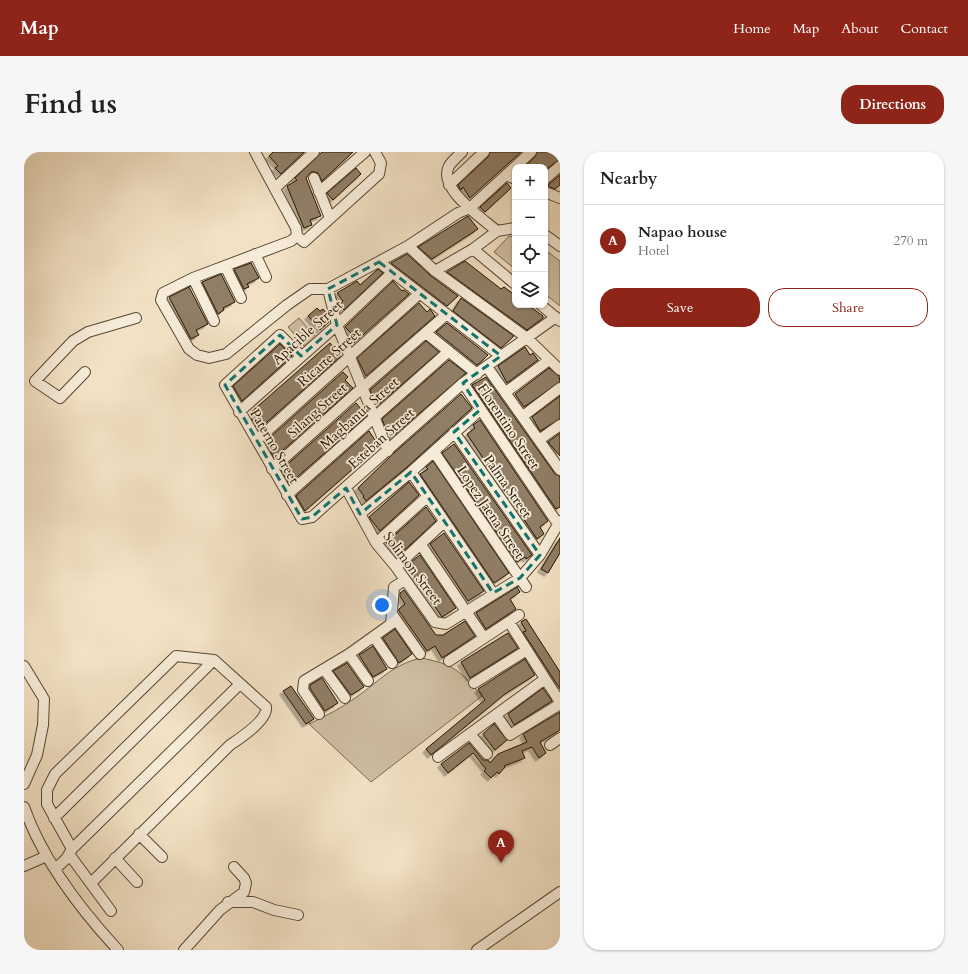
<!DOCTYPE html>
<html lang="en">
<head>
<meta charset="utf-8">
<style>
	body { margin:0; font-family:Cardo,serif; background:#f6f6f6; color:#222 }
	.controls { position:absolute; right:12px; top:12px; display:grid; overflow:hidden; border-radius:8px; box-shadow:0 1px 3px #0004 }
	.controls button { width:36px; height:36px; display:grid; place-items:center; padding:0; border:0; border-bottom:1px solid #e0e0e0; background:#fff; color:#222; font:20px sans-serif }
	.you { position:absolute; left:358px; top:453px; width:14px; height:14px; margin:-10px; border:3px solid #fff; border-radius:50%; background:#1a73e8; box-shadow:0 0 0 6px #1a73e833 }
	.badge { display:grid; place-items:center; width:26px; height:26px; border-radius:50%; background:#8f2418; color:#fff; font-size:13px; font-weight:700 }
	.pin { position:absolute; translate:-50% -33px; filter:drop-shadow(0 1px 2px #0008) }
	.pin::after { content:''; position:absolute; top:21px; width:14px; height:12px; background:inherit; clip-path:polygon(0 0,100% 0,50% 100%) }
	.list { margin:0; padding:0; list-style:none }
	h2 { display:flex; justify-content:space-between; align-items:center; height:52px; margin:0; padding:0 16px; font-size:17px }
	h2 small { font-size:13px; font-weight:400; color:#767676 }
	.list li { display:grid; grid-template-columns:26px 1fr auto; gap:12px; align-items:center; box-sizing:border-box; height:72px; padding:0 16px; border-top:1px solid #e0e0e0 }
	.list b { display:block; font-size:15px; white-space:nowrap }
	.list p { margin:0; font-size:13px; white-space:nowrap; color:#767676 }
	.list em { font-size:13px; font-style:normal; color:#767676 }
	.actions { display:flex; gap:8px; padding:12px 16px }
	.actions a { flex:1; padding:9px 0; border:1px solid #8f2418; border-radius:16px; text-align:center; font-size:14px; color:#8f2418 }
	.actions .main { background:#8f2418; color:#fff }
	.icon { flex:none; width:22px; height:22px; fill:none; stroke:currentColor; stroke-width:2; stroke-linecap:round; stroke-linejoin:round }
	.map { position:relative; flex:none; width:536px; height:798px; overflow:hidden; border-radius:16px }
	header { display:flex; align-items:center; gap:24px; box-sizing:border-box; height:56px; padding:0 20px; background:#8f2418; color:#fff }
	header strong { font-size:19px }
	nav { display:flex; gap:22px; margin-inline-start:auto; font-size:14px }
	.intro { display:flex; align-items:center; justify-content:space-between; box-sizing:border-box; height:96px; padding:0 24px }
	h1 { margin:0; font-size:28px }
	.button { padding:10px 18px; border-radius:16px; background:#8f2418; color:#fff; font-size:14px; font-weight:700 }
	main { display:flex; gap:24px; padding:0 24px }
	aside { flex:1; background:#fff; border-radius:16px; box-shadow:0 1px 3px #0004 }
	.map>svg:first-child { display:block }
	.green { fill:#cfbea3; stroke:#7a6852 }
	.building { fill:#907e66; stroke:#251300; filter:url(#shadow) }
	.lines { fill:none; stroke-linecap:round; stroke-linejoin:round }
	.minor-casing { stroke:#584631; stroke-width:12 }
	.minor { stroke:#f7ecd9; stroke-width:10 }
	.marked { fill:none; stroke:#0f766e; stroke-width:3; stroke-dasharray:8 5; stroke-linejoin:round }
	.labels { text-anchor:middle; stroke-width:3.5; stroke-linejoin:round; paint-order:stroke }
	.street-label { font-size:14px; fill:#251300; stroke:#f7ecd9 }
</style>
</head>
<body>
<header>
<strong>Map</strong>
<nav><a>Home</a><a>Map</a><a>About</a><a>Contact</a></nav>
</header>
<div class="intro"><h1>Find us</h1><a class="button">Directions</a></div>
<main>
<div class="map">
<svg width="536" height="798" viewBox="0 0 536 798">
	<defs>
		<filter id="shadow"><feDropShadow dx="-3.5" dy="3.5" stdDeviation="0" flood-color="#0004"/></filter>
	</defs>
	<rect width="100%" height="100%" fill="#f2e1c4"/>
	<filter id="stains"><feTurbulence type="fractalNoise" baseFrequency=".005" numOctaves="4"/><feColorMatrix values="0 0 0 0 .2 0 0 0 0 .09 0 0 0 0 .02 0 0 0 .5 -.17"/></filter>
	<radialGradient id="worn" r=".72"><stop offset=".6" stop-color="#630" stop-opacity="0"/><stop offset="1" stop-color="#630" stop-opacity=".3"/></radialGradient>
	<path class="green" d="M485,84l6,1v32l-21,-17z
		M521,98l15,11v45l-15,-12z
		M275,166l17,19 -12,9 -16,-19z
		M397,506c33,6 39,13 61,38l-111,86 -62,-58c17,-8 34,-17 49,-28 22,-16 36,-32 63,-38z"/>
	<path class="building" d="M249,0h31l-23,22 -6,-6 3,-2 -9,-10z
		M298,0h31l-31,29 -4,-8 -3,-1h-4l-5,6 15,38 -11,4 2,5 -8,3 -17,-42 10,-6 -2,-2z
		M466,0h31l-51,46 -7,-11 -2,3 -3,-5 30,-28z
		M513,0h18l5,7 -15,11v-3h-21l11,-10z
		M332,16l5,6 -28,26 -6,-7z
		M536,23v10l-5,4 -5,-2 -2,-2z
		M483,31l4,5 -26,24 -5,-5z
		M444,64l10,13 -46,30 -14,-12z
		M383,102l24,22 27,20 -11,10 -56,-43z
		M441,109l36,28 3,-2 11,8v10h13l15,11v2l-16,12 -80,-58z
		M227,111l8,15 -12,6 2,3 -5,2 -10,-20z
		M354,117l5,4 -39,37 -4,-6 3,-3 -6,-8 20,-12 3,4z
		M197,122l14,28 -12,6 1,2 -6,4 -16,-32z
		M369,129l9,10 2,-1 5,4 -55,49 -5,-5 4,-3 -8,-8z
		M165,135l19,37 -12,6 3,5 -8,4 -22,-42z
		M437,146l53,38 -13,12 -48,-37z
		M395,151l8,9 3,-3 5,7 -69,60 -9,-18z
		M293,156l3,3 3,-2 4,5 -2,2 4,6 -9,8 -12,-14z
		M423,171l41,32 -5,5 -6,5 -41,-33z
		M402,189l13,11 -62,54 -7,-16z
		M306,191l11,13 -83,74 -9,-16z
		M256,192l12,12 -50,45 -9,-15z
		M501,195l5,8 3,-2 5,7 -31,23 -9,-17z
		M425,208l17,13 -74,64h-3l-7,-18z
		M525,216l10,8 1,6 -36,25 -9,-13z
		M319,220l5,5 -3,3 8,8 -79,70 -9,-16z
		M462,225l69,97 5,2v31l-4,2 -84,-124z
		M437,242l11,14 -65,59 -41,34 -3,-4 1,-1 -6,-8 36,-35z
		M536,244v23l-20,12 -8,-14z
		M332,251l11,13 -78,68 -8,-14z
		M456,268l68,101 -8,6 4,7 -7,5 -70,-105 8,-6 -2,-3z
		M345,279l10,15 -74,65 -9,-15z
		M536,281v23l-12,-14z
		M430,292l78,111 -6,4 -1,-2 -8,5 -75,-109z
		M409,309l76,112 -15,10 -74,-109 8,-5 -2,-2z
		M385,330l10,13 -39,36 -11,-14z
		M402,355l10,14 -38,35 -12,-13z
		M420,381l40,58 -16,10 -38,-57z
		M536,386v15l-12,20 -7,-4z
		M396,403l36,53 -14,9 -35,-52z
		M493,435l3,5 -10,7 6,10 -30,20 -10,-16z
		M380,438l32,45h7l22,-14 10,15 -33,22 -7,-12 -8,5 -28,-40v-2l6,-5 -5,-8v-3z
		M502,467l34,53v17l-37,-57 3,-1 -5,-9z
		M371,477l17,25 -13,9 -16,-25z
		M484,481l10,15 -48,30 -9,-16z
		M349,494l14,23 -14,8 -14,-22z
		M501,507l10,16 -30,19 -74,61 -5,-6 59,-49 -7,-11z
		M323,511l17,24 -13,8 -18,-24z
		M298,526l16,25 -13,8 -15,-23v-3z
		M267,534l23,33 -8,5 -23,-33z
		M519,536l9,13 -38,24 -6,-11z
		M536,560v18l-20,12 6,11 -7,5 -7,-11 -10,4 3,7 -21,8 1,1 -6,7 -2,-2 -6,6 -7,-7 2,-2 -13,-16 -25,20 -7,-9 28,-21 14,17h5l2,3 8,-9 29,-12 -4,-8z
		M470,572l13,16 -12,10 -12,-16z"/>
	<g class="lines">
		<g class="minor-casing">
			<path id="minor" d="M231,0l41,76 1,8 -6,5 -98,37 -30,15 -2,7 28,49 8,6 12,3 17,-4 61,-49 23,-16h18l80,-43 50,-33 12,-5 61,-56
				M438,0c-4,4 -10,9 -13,14 -12,22 33,52 48,65
				M482,23l9,4
				M290,26l16,40
				M521,27l15,-13
				M425,33l35,-33
				M251,36l39,-36
				M295,40l46,-40
				M521,40l15,6
				M521,83l15,11
				M273,84l7,6 75,-68 2,-11 -6,-11
				M384,94l27,25 92,67 33,32
				M449,97l42,35
				M231,102l11,23
				M355,110l122,94
				M201,114l16,32
				M411,119l38,-22 24,-18 18,-3
				M169,126l21,43
				M304,137l9,36 51,126
				M517,153l19,16
				M402,181l51,41
				M277,204l-21,-21 -55,50 77,134 10,-2 151,-134 93,-66
				M463,215l73,103
				M61,220l-25,26 -25,-17 38,-40 15,-9 48,-14
				M439,231l95,141
				M482,240l43,-32
				M215,260l98,-87 55,-52
				M499,264l37,-28
				M430,280l86,123
				M233,288l162,-146
				M515,288l21,-15
				M410,300l92,135
				M248,317l90,-81 85,-74
				M387,320l82,121
				M322,336l30,55 20,24 39,55 11,2 74,-46 20,-23 20,-34
				M263,343l162,-144
				M336,362l51,-42 69,-62
				M352,391l51,-46
				M397,393l63,93
				M372,415l48,-45
				M368,462l28,40
				M485,470l51,80
				M350,485l18,26
				M325,502l19,27
				M425,509l70,-46
				M0,514l20,33 -1,26 -6,30 -13,29
				M300,517l21,29
				M450,531l53,-33
				M295,562l-16,-24 1,-9 45,-27 42,-30 3,-37 11,-7
				M472,563l14,20 50,-31
				M446,582l17,20
				M526,593l10,-7
				M414,605l107,-78
				M0,655c19,54 56,102 94,143
				M30,666l160,-158
				M115,682l23,23
				M48,697l-25,-45v-14l8,-16 121,-118 38,4 52,47c2,13 -27,32 -36,38l-139,138
				M45,702l42,57
				M91,706l22,24
				M0,714l23,-10
				M31,717l11,-10 6,-10 168,-165
				M204,750h25l21,8 24,5
				M160,798l36,-40 24,-18 2,-9 -2,-5 -10,-11
				M453,798l83,-58"/>
		</g>
		<use href="#minor" class="minor"/>
	</g>
	<path class="marked" d="M355,110l122,94 -38,27 17,27 -26,22 86,123 -20,23 -27,15 -82,-121 -51,42 -14,-26 -34,29 -10,2 -77,-134 55,-50 21,21 36,-31 -9,-36z"/>
	<g class="labels">
		<g class="street-label">
			<text transform="translate(283 180) rotate(-42)" y="5">Apacible Street</text>
			<text transform="translate(305 205) rotate(-42)" y="5">Ricarte Street</text>
			<text transform="translate(293 258) rotate(-42)" y="5">Silang Street</text>
			<text transform="translate(335 261) rotate(-42)" y="5">Magbanua Street</text>
			<text transform="translate(485 274) rotate(56)" y="5">Florentino Street</text>
			<text transform="translate(357 286) rotate(-42)" y="5">Esteban Street</text>
			<text transform="translate(251 294) rotate(60)" y="5">Paterno Street</text>
			<text transform="translate(484 334) rotate(55)" y="5">Palma Street</text>
			<text transform="translate(467 360) rotate(56)" y="5">Lopez Jaena Street</text>
			<text transform="translate(389 416) rotate(53)" y="5">Solimon Street</text>
		</g>
	</g>
	<rect width="100%" height="100%" filter="url(#stains)"/>
	<rect width="100%" height="100%" fill="url(#worn)"/>
</svg>
<div class="controls">
<button>+</button>
<button>−</button>
<button><svg class="icon" aria-label="locate" viewBox="0 0 24 24"><circle cx="12" cy="12" r="6"/><path d="M12 2v4M12 18v4M2 12h4M18 12h4"/></svg></button>
<button><svg class="icon" aria-label="layers" viewBox="0 0 24 24"><path d="M12 4l9 5-9 5-9-5zM3 14l9 5 9-5"/></svg></button>
</div>
<div class="you"></div>
<div class="pin badge" style="left:477px;top:711px">A</div>
</div>
<aside>
<h2>Nearby<small></small></h2>
<ul class="list">
<li><span class="badge">A</span><div><b>Napao house</b><p>Hotel</p></div><em>270 m</em></li>
</ul>
<div class="actions"><a class="main">Save</a><a>Share</a></div>
</aside>
</main>
</body>
</html>
